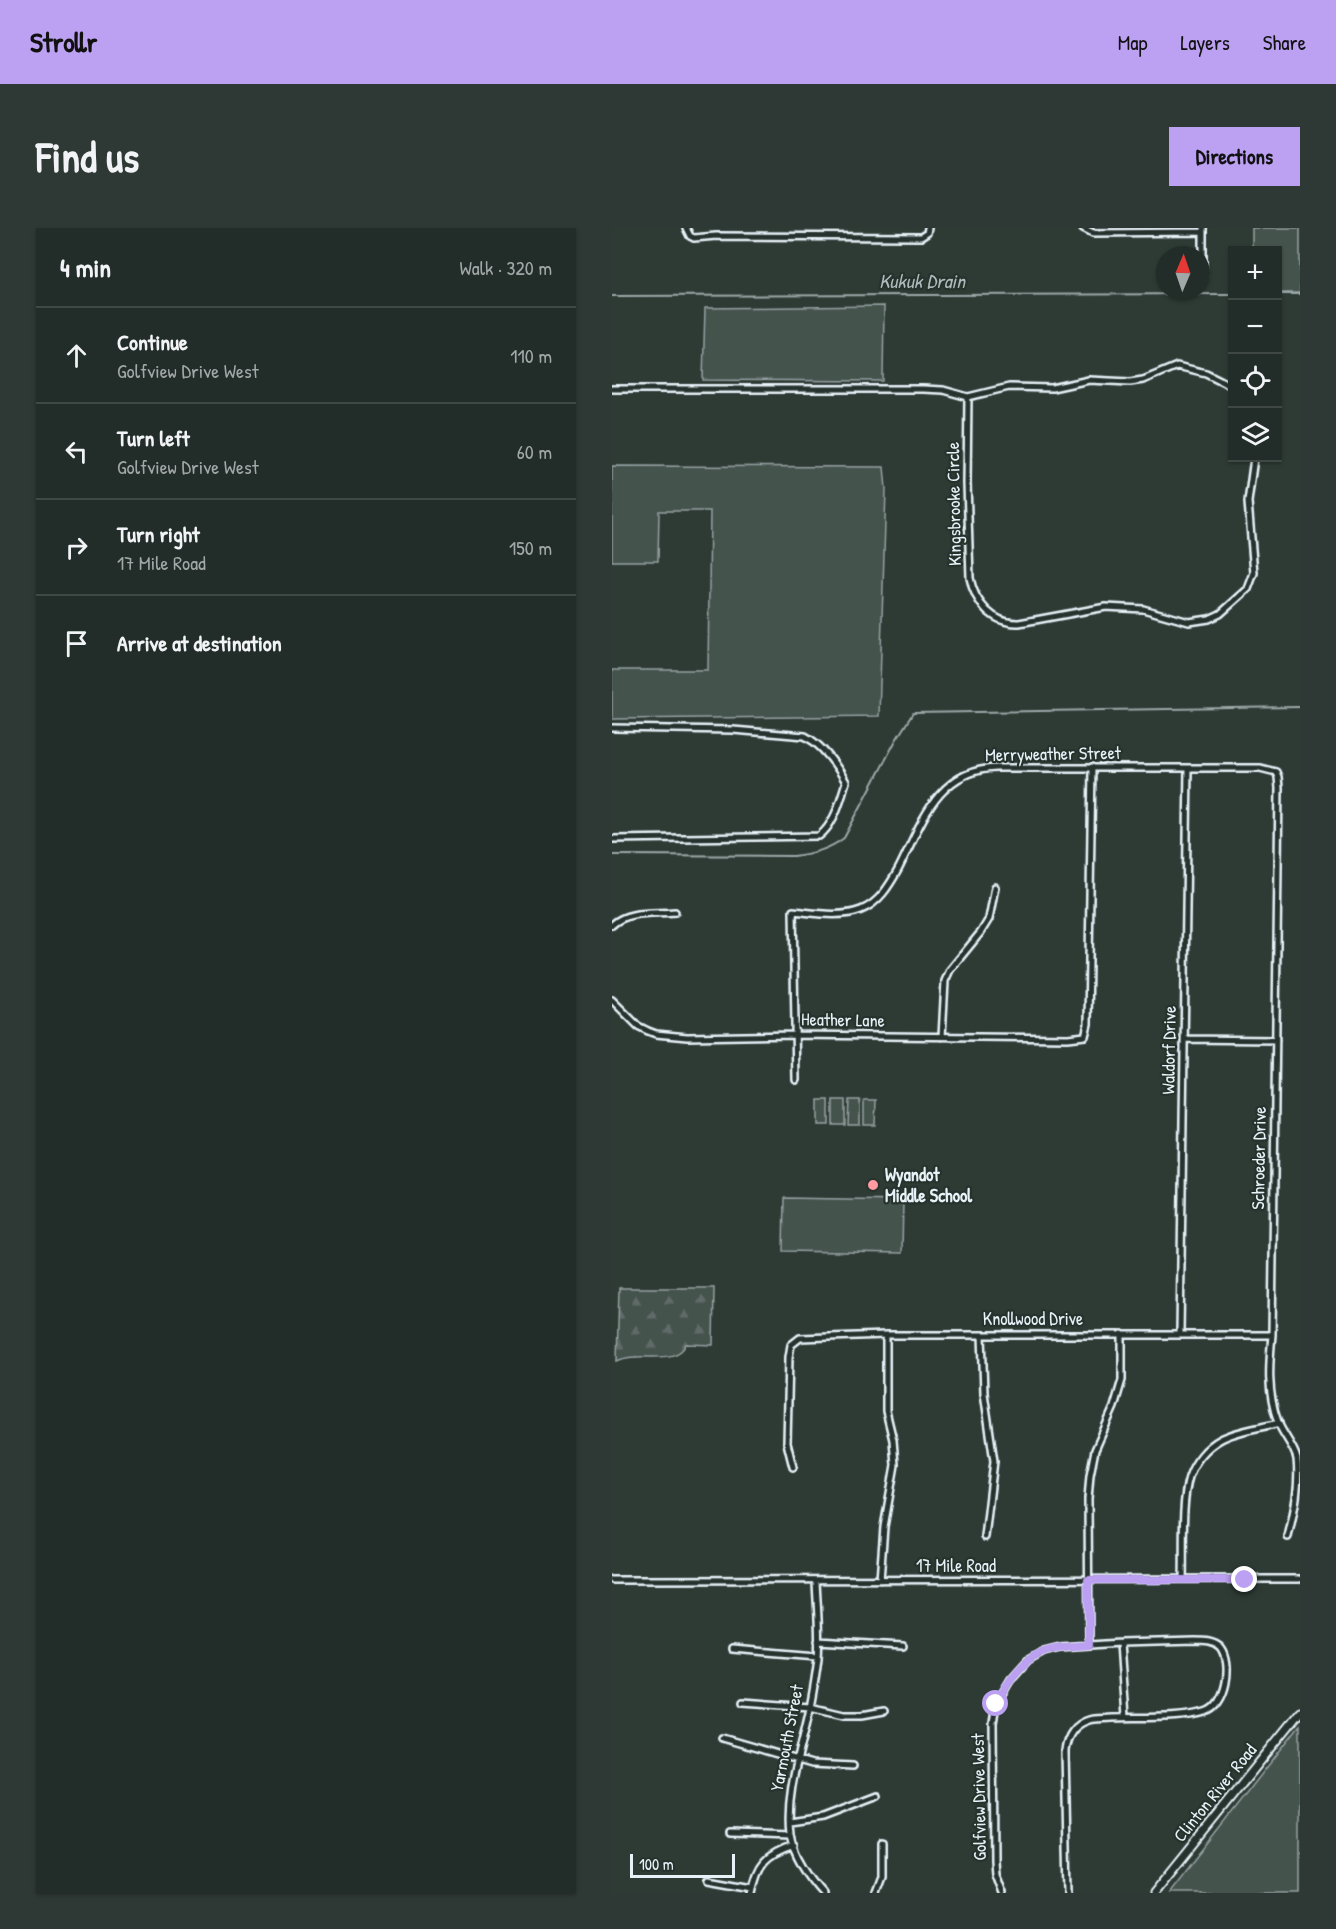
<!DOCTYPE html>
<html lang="en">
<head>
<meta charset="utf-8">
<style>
	body { margin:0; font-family:"Patrick Hand",sans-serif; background:#2e3834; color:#f1f3f6 }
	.controls { position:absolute; right:18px; top:18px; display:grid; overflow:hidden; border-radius:0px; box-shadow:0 2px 4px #0004 }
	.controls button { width:54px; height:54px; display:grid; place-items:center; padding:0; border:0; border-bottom:2px solid #3f4845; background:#222c28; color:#f1f3f6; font:30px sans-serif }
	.compass { position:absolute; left:544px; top:18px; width:54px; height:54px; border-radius:50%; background:#222c28; box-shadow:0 2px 4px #0004; rotate:2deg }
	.scale { position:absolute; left:18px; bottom:15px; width:105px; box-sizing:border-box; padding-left:6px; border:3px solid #e8f1f8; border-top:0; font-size:16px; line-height:21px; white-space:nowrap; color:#e8f1f8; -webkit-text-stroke:4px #26332d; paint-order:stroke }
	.stop { position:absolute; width:18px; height:18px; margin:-14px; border:4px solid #bca0f2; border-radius:50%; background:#fff }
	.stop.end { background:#bca0f2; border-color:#fff; box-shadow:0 2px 6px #0008 }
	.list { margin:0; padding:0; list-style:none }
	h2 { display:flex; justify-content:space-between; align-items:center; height:78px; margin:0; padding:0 24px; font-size:26px }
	h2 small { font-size:20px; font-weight:400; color:#a2a7a8 }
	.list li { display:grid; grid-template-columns:39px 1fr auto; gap:18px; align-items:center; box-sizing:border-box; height:96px; padding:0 24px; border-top:2px solid #3f4845 }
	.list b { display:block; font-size:22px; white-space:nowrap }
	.list p { margin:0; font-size:20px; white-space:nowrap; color:#a2a7a8 }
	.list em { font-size:20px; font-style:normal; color:#a2a7a8 }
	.icon { flex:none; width:33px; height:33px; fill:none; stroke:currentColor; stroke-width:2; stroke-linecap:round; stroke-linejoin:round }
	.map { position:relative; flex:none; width:688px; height:1665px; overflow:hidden; border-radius:0px }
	header { display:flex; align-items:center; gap:36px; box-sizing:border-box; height:84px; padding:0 30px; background:#bca0f2; color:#111 }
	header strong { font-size:28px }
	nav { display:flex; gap:33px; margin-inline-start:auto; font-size:21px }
	.intro { display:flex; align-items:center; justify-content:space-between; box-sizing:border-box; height:144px; padding:0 36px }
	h1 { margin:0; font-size:42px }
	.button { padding:15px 27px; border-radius:0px; background:#bca0f2; color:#111; font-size:21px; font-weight:700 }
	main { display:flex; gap:36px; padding:0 36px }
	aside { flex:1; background:#222c28; border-radius:0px; box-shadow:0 2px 4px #0004 }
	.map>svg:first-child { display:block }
	.grass { fill:#45524e; stroke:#96a2a3; stroke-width:1.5 }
	.forest { fill:url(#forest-firs); stroke:#96a2a3; stroke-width:1.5 }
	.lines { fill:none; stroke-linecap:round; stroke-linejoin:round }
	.stream { stroke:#9da8a9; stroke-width:2 }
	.minor-casing { stroke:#e8f1f8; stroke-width:10 }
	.tertiary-casing { stroke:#e8f1f8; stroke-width:11 }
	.minor { stroke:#26332d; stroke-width:5 }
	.tertiary { stroke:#26332d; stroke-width:7 }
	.route { stroke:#bca0f2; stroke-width:8 }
	.poi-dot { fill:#ff9aa2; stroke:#26332d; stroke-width:2 }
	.labels { text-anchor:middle; stroke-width:4.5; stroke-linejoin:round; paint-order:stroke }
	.street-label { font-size:18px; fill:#e8f1f8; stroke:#26332d }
	.poi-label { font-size:18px; font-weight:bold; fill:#e8f1f8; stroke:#26332d; text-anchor:start }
	.water-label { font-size:20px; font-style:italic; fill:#b0babd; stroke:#26332d }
</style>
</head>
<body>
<header>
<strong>Strollr</strong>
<nav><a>Map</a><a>Layers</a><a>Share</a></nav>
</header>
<div class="intro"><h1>Find us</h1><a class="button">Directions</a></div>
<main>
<aside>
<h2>4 min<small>Walk · 320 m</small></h2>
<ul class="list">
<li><svg class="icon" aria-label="ahead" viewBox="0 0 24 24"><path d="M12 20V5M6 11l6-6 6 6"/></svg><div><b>Continue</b><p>Golfview Drive West</p></div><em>110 m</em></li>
<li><svg class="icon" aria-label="left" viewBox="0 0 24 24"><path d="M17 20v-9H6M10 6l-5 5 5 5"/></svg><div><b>Turn left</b><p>Golfview Drive West</p></div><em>60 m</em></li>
<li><svg class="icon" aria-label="right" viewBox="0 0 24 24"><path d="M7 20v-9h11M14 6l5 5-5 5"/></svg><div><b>Turn right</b><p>17 Mile Road</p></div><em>150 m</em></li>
<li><svg class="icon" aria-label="arrive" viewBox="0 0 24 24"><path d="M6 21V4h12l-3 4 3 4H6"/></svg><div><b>Arrive at destination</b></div></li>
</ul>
</aside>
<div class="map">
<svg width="688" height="1665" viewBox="0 0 688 1665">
	<defs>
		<pattern id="forest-firs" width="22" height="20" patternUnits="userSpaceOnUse" patternTransform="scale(1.5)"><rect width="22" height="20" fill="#45524e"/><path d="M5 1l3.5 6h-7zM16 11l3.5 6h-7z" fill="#606b68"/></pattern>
	</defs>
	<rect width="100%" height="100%" fill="#2e3b35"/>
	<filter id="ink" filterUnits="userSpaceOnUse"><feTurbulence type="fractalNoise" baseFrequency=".0167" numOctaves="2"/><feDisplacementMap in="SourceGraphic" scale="12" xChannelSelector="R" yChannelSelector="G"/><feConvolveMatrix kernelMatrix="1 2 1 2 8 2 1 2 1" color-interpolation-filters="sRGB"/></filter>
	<g filter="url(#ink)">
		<path class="grass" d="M640,0h48v65h-22v-43h-26z
			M272,78l-1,75 -180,-1 2,-72z
			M0,238l272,1 2,22 -7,227 -267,3v-49h96l2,-159h-51l-1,50h-46z
			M206,872h11v25h-11z
			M221,872h12v25h-12z
			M237,872h11v25h-12z
			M252,872h12l-1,25h-11z
			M172,970l119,2 -1,53 -119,-2z
			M688,1497v168h-131l130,-167z"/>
		<path class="forest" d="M7,1060h95l-1,57 -27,-1c-10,23 -48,6 -69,17z"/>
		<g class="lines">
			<path class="stream" d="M666,66h22
				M0,68l620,-2
				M0,627l182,1c20,-3 34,-6 50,-18l52,-98 17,-27 387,-6"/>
			<g class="minor-casing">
				<path id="minor" d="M74,0l4,8 4,2 22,-2 205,1 6,-4 1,-5
					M471,0l10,5 110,-1
					M591,47v-47
					M0,161h311l20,1 25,7
					M356,169l-1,86 3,95c5,25 23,46 49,45l87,-16 37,2 46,13 20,-3 11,-5 28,-25 6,-16 -6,-71 6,-44
					M356,169l41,-10 43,1 37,-8 41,2 13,-2 34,-14 29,7 26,13
					M0,500l121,2 72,6c17,9 32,30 41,46 -6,18 -11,42 -27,54l-207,3
					M0,697c16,-15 42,-11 63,-13
					M0,772l26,26 10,5 8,3 31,3 108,-2 273,3 17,-2 3,-12 4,-257
					M330,809l3,-56 5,-11 31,-38 8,-13 6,-32
					M572,811l92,1
					M184,852l-3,-169c22,2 48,7 68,-1 18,-7 28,-24 37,-40 23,-45 38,-100 98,-102h264l16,4 2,5 1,11 -7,547c-3,30 -5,58 6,87 5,13 16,24 19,37 3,28 -3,52 -9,78
					M568,1105l8,-565
					M370,1107l2,58 10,68 -9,76
					M181,1239l-6,-24 2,-86 2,-12 9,-7 86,-3h386
					M571,1351c1,-27 -2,-77 6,-102 5,-15 17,-30 32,-38 17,-9 39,-11 58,-16
					M0,1352l688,-1
					M268,1352l4,-53 11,-62 -2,-25 -7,-29v-76
					M204,1353c1,25 4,52 2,77 -2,17 -5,34 -8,50 -8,41 -25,83 -20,126 3,20 19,44 33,59
					M206,1413l85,5
					M508,1415l5,74
					M477,1417l-1,-146 2,-24 5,-25 19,-43 8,-27v-46
					M120,1421l86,7
					M131,1474l67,5 34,8h18l22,-4
					M110,1510l90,26 41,2
					M178,1594l33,-5 55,-21
					M118,1606l60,2
					M97,1651l44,8
					M140,1665c5,-29 14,-39 42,-48
					M264,1665l6,-16v-33
					M390,1665l-7,-19 -1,-14 -1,-137 3,-19 15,-25 17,-19 16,-9 16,-4 60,-4 75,-2c9,0 19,0 26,7 12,15 6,58 -16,64 -24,7 -67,5 -93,6 -7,1 -16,0 -23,2 -14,4 -22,16 -24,31l3,142"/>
			</g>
			<g class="tertiary-casing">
				<path id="tertiary" d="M542,1665l146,-181"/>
			</g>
			<use href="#minor" class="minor"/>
			<use href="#tertiary" class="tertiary"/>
		</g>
	</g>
	<g class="lines" filter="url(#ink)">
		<path class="route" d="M384,1476c11,-22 30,-50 55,-55 13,-3 26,-3 38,-4l-1,-65h157"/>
	</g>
	<circle class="poi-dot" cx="261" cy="957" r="6"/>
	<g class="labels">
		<g class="street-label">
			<text transform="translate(342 276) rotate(-91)" y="6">Kingsbrooke Circle</text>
			<text transform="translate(441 526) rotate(-1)" y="6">Merryweather Street</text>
			<text transform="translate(231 792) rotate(1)" y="6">Heather Lane</text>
			<text transform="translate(557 822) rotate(-89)" y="6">Waldorf Drive</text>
			<text transform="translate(647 930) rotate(-89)" y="6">Schroeder Drive</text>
			<text x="421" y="1097">Knollwood Drive</text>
			<text x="344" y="1344">17 Mile Road</text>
			<text transform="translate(175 1510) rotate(-79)" y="6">Yarmouth Street</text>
			<text transform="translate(603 1565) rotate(-51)" y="6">Clinton River Road</text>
			<text transform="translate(367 1569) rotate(-91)" y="6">Golfview Drive West</text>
		</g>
		<g class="poi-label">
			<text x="273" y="953">Wyandot<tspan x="273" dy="21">Middle School</tspan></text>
		</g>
		<g class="water-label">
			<text x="310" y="60">Kukuk Drain</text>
		</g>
	</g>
</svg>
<div class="controls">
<button>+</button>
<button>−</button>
<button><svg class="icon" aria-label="locate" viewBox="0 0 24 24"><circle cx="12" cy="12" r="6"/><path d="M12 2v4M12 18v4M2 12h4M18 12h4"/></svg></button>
<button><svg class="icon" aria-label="layers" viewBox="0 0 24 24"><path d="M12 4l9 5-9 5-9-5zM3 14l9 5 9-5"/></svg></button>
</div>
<svg class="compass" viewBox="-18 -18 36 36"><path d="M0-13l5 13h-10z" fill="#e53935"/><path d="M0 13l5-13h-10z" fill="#a2a7a8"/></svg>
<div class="scale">100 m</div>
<div class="stop" style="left:384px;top:1476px"></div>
<div class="stop end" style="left:633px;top:1352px"></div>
</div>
</main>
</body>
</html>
